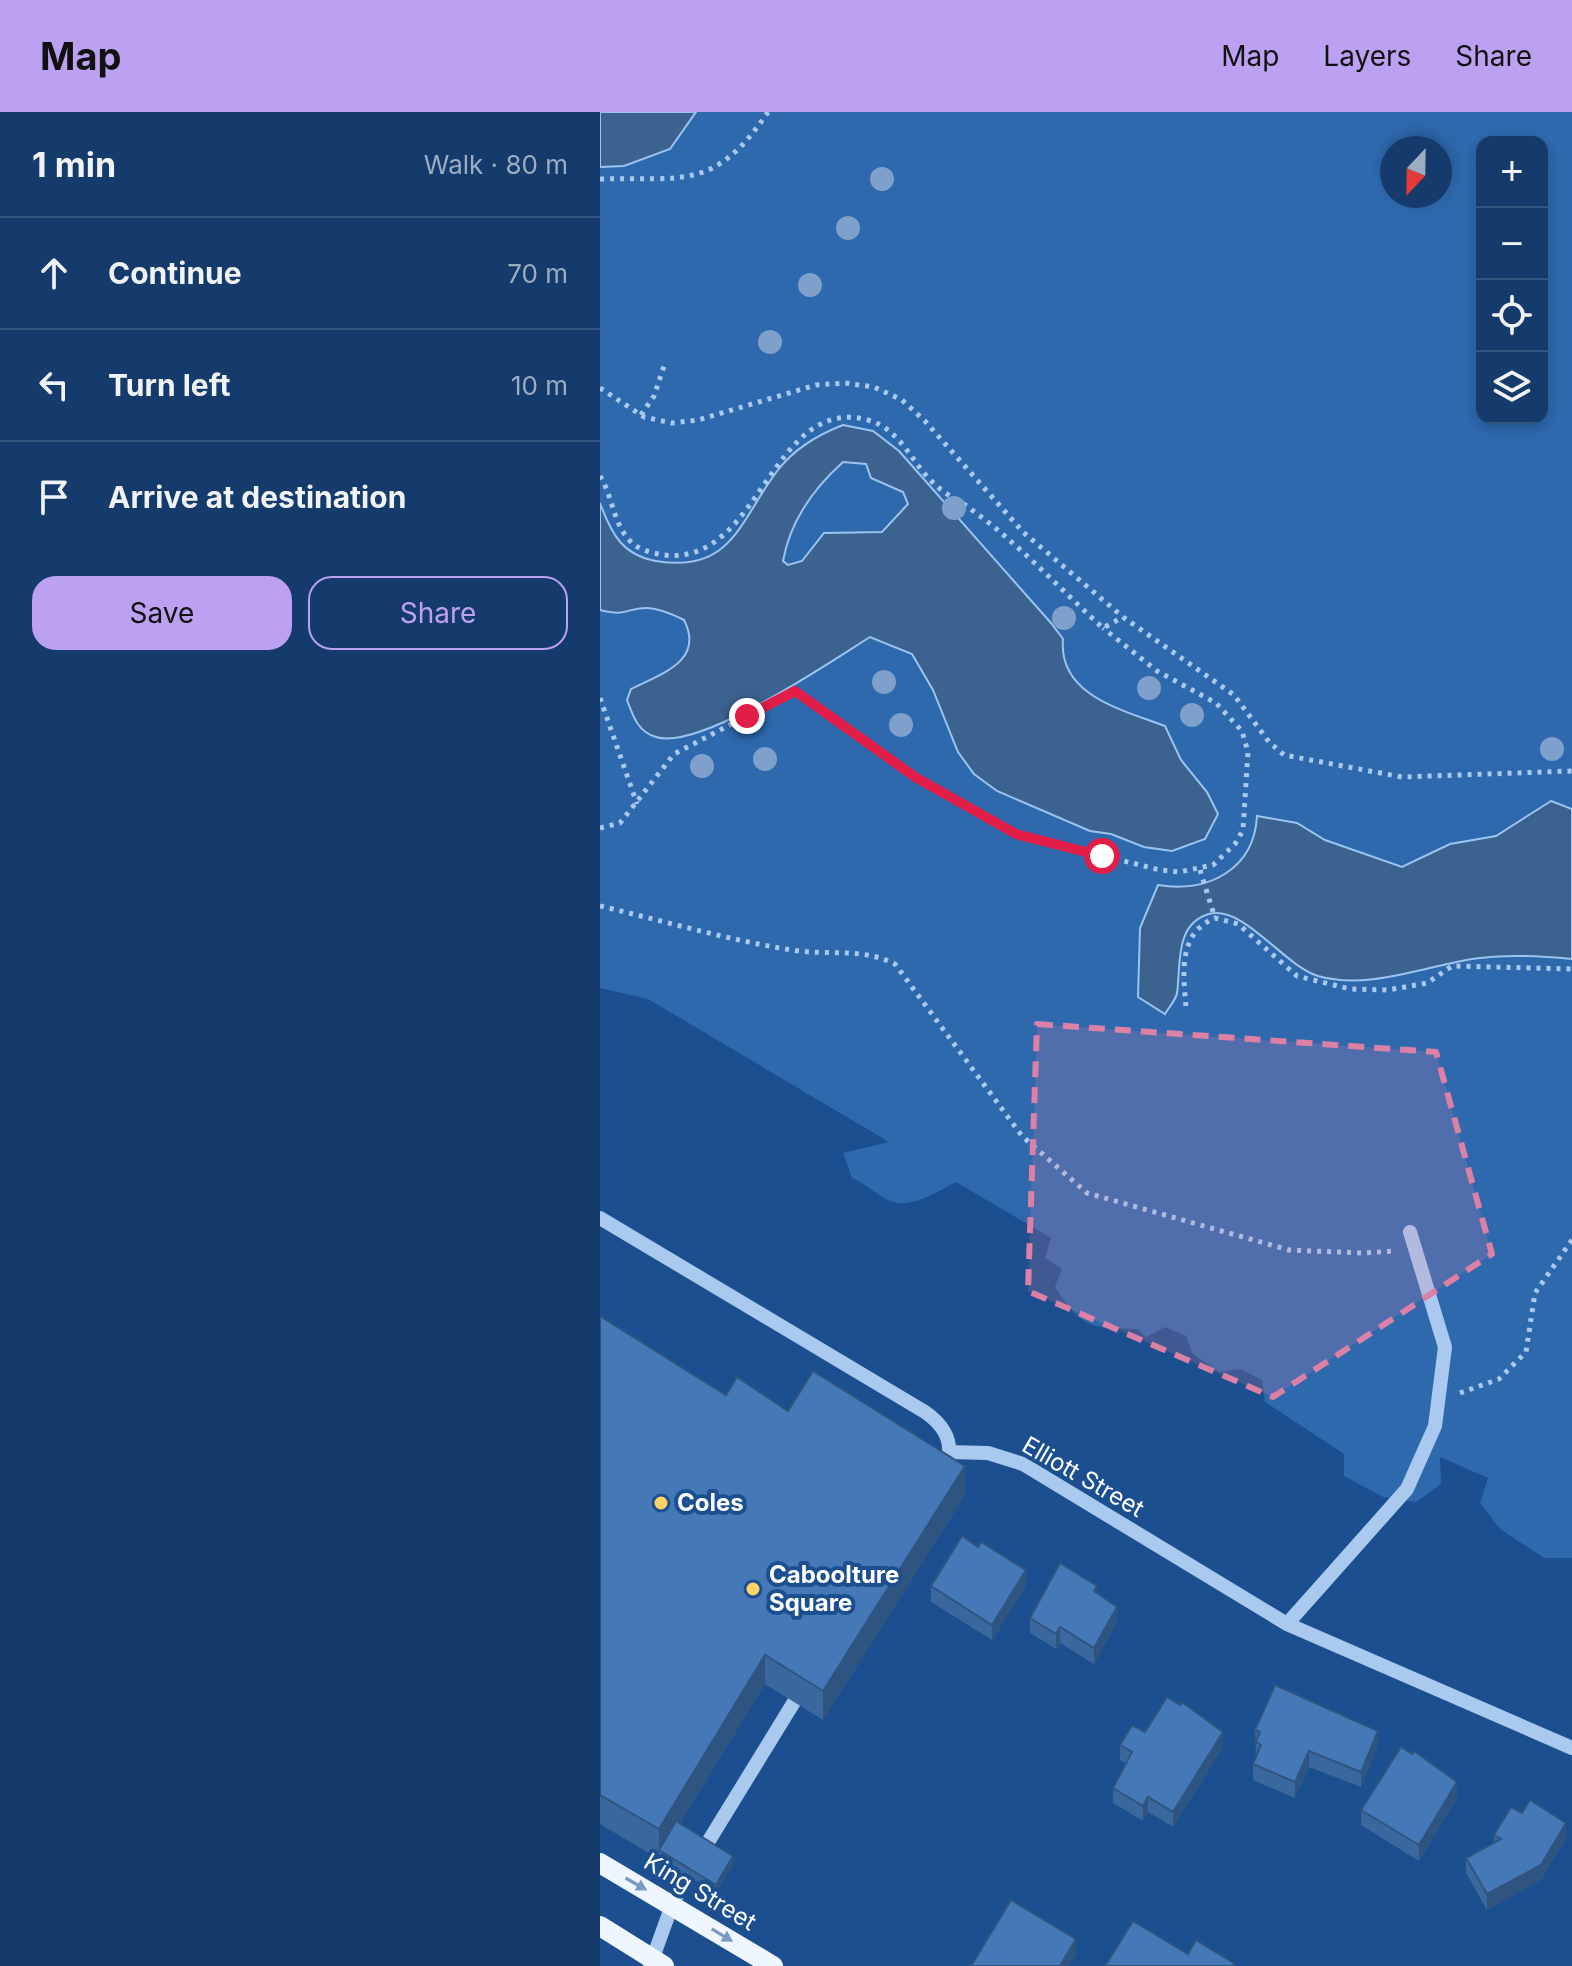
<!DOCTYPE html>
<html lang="en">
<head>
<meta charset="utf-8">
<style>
	body { margin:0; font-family:Inter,sans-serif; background:#1d4271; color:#f1f3f6 }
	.controls { position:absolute; right:24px; top:24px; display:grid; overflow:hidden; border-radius:16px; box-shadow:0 4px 12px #0003 }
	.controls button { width:72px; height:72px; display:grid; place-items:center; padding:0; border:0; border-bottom:2px solid #33557e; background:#143b6b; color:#f1f3f6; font:40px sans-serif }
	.compass { position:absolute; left:780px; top:24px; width:72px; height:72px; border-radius:50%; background:#143b6b; box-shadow:0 4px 12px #0003; rotate:202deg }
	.stop { position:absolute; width:24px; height:24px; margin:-18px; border:6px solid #e11d48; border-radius:50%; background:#fff }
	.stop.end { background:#e11d48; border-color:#fff; box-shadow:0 2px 8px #0008 }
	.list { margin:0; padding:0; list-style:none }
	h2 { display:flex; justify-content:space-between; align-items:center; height:104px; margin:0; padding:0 32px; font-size:34px }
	h2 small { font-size:26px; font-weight:400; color:#9dadc1 }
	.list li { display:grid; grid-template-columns:52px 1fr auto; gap:24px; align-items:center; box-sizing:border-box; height:112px; padding:0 32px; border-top:2px solid #33557e }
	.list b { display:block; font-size:30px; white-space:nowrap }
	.list em { font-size:26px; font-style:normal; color:#9dadc1 }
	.actions { display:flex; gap:16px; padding:24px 32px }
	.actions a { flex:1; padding:18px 0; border:2px solid #bca0f2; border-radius:24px; text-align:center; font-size:28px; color:#bca0f2 }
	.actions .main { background:#bca0f2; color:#111 }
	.icon { flex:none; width:44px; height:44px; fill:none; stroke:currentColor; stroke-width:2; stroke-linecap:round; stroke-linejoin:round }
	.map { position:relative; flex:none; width:972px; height:1854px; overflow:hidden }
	header { display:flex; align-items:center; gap:48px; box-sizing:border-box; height:112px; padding:0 40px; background:#bca0f2; color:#111 }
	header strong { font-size:38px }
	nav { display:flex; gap:44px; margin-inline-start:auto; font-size:28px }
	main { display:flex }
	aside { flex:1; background:#143b6b }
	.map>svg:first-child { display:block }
	.green { fill:#2e69ad; fill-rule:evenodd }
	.water { fill:#3c6290; stroke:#9cc4f0; stroke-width:2; fill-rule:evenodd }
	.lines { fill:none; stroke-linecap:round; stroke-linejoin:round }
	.path { stroke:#a9c9ee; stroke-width:5; stroke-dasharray:4 6; stroke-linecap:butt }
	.minor { stroke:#a9c9ee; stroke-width:14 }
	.major { stroke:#f0f6ff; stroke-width:20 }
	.tree { fill:#7ea0ca }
	.wall { fill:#3a679d }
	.shaded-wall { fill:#305480 }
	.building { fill:#4478b7; stroke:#305480; stroke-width:2 }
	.oneway { fill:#7b9ac1 }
	.route { stroke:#e11d48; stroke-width:10 }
	.marked { fill:#dd80a5; fill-opacity:0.2; stroke:#dd80a5; stroke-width:6; stroke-dasharray:16 10; stroke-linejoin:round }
	.poi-dot { fill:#ffd166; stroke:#1b4f8f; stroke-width:3 }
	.labels { text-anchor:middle; stroke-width:8; stroke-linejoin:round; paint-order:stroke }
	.street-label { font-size:24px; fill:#fff; stroke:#1b4f8f }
	.poi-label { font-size:24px; font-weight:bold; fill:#fff; stroke:#1b4f8f; text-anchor:start }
</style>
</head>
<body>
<header>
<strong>Map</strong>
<nav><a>Map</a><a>Layers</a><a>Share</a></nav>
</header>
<main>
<aside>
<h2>1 min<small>Walk · 80 m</small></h2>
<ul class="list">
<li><svg class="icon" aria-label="ahead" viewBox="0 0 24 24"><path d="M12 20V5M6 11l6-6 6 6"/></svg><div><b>Continue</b></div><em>70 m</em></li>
<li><svg class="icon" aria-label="left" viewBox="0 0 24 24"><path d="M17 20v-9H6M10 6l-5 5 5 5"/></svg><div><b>Turn left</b></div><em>10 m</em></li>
<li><svg class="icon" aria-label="arrive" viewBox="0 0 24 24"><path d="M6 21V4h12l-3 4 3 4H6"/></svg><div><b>Arrive at destination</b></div></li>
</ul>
<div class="actions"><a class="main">Save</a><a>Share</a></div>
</aside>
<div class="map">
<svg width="972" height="1854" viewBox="0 0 972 1854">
	<rect width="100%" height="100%" fill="#1b4f8f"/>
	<path class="green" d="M0,0h972v1446h-28l-44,-29 -20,-26 8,-25 -48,-21 1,27 -25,18 -33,-5 -39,-21v-22l-79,-52 -3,-22 -21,-11 -22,3 -26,-18 -7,-18 -21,-9 -19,10 -9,-8c-48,-1 -55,-1 -82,-42l7,-18 -17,-11 6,-20 -95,-56c-18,9 -45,28 -66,19 -13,-6 -24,-17 -38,-23l-9,-25 46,-11 -241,-143 -48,-11zM882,30h60v276h-60zM792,36h48v48h-48z"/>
	<path class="water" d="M0,0h96l-26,37 -46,17 -24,1z
		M243,313l30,6 26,20 152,172 12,16c-5,56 59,71 102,87l16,34 26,32 11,22 -13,25 -33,12 -28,-4 -33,-13 -21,-3 -93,-40 -23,-17 -16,-22 -25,-62 -21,-36 -42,-17c-40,25 -170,114 -214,100 -18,-5 -23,-21 -29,-37l4,-11c30,-15 74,-28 53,-69 -12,-6 -25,-12 -38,-12 -21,0 -18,9 -46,2v-107c11,30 22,52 56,58 77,13 84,-42 122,-91 17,-22 39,-35 65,-45zM243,350l23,2 5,14 32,14 5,12 -26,28 -58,1 -22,28 -14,4 -5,-4c7,-39 31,-73 60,-99z
		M951,689l21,8v150c-30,-3 -61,-5 -92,-1 -51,6 -110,33 -162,18 -35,-11 -74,-71 -109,-62 -35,10 -28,52 -32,79 -1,7 -8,14 -12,21l-27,-17 2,-69 18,-43c50,8 96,-15 99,-69l40,7 28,17 77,27 48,-23 46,-8z"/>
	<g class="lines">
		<path class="path" d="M0,67c83,-2 115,12 168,-67
			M0,276l44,29 28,6 26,-3 118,-35 29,-2 29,4 28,13 23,21 98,111 100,85 111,78 35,47 15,13 118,22 170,-6
			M41,303l13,-19 10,-30
			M0,364c13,21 13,48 31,66 8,8 21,11 33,13 98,11 106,-161 204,-135 35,10 44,46 69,66 10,10 24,15 35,24 47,34 88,79 131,118l20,-11
			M0,586l37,106
			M0,716l20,-5 54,-69 121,-63 120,86 101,57 144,36 19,2 34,-7 22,-21 8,-14 5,-78 -6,-21 -26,-28 -59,-32 -54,-43
			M600,758l15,48
			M0,794c64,15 128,34 192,44 36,6 69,-3 103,14l127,172 65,57 202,57 74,3 32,-2
			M586,894c-3,-33 -8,-73 29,-88l23,6 59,52 53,13 38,1 39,-7 25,-17 120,3
			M860,1281l39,-14 27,-27 9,-59 37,-53"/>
		<path class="minor" d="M0,1106l325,194c16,11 28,27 23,47
			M349,1340l39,1 35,11 264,160 285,124
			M687,1512l120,-135 28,-63 10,-79 -35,-115
			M105,1735l89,-145
			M50,1854l22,-61 15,-29"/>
		<path class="major" d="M0,1751l173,103
			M0,1814l64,40"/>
	</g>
	<g class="tree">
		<circle cx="282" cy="67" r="12"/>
		<circle cx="248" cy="116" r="12"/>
		<circle cx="210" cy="173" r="12"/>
		<circle cx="170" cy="230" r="12"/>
		<circle cx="354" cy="396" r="12"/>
		<circle cx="464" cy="506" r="12"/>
		<circle cx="284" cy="570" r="12"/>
		<circle cx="549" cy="576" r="12"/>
		<circle cx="592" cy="603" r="12"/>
		<circle cx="301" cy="613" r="12"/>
		<circle cx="952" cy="637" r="12"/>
		<circle cx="165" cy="647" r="12"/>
		<circle cx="102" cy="654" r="12"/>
	</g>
	<path class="wall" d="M0,1204l126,79 62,16 177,84 -142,225 -58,-36 -85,139 53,41 -17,29 -116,-69z
		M378,1435l48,39 -34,54 -61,-38v-16z
		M497,1481l20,29 -23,42 -34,-21 -4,6 -26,-16v-15z
		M655,1618l123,16 -17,41 -52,-20 -14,31 -42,-18v-16l3,-7z
		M545,1620l78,15 -50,80 -25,-15 -5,9 -30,-18v-15l13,-24 -6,-4v-15z
		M857,1686l-38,63 -58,-36v-15z
		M894,1723l72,3 -25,42 -54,30 -21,-37v-15l28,-15z"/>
	<path class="shaded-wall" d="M365,1354v29l-142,225v-29z
		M426,1458v16l-34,54v-15z
		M517,1495v15l-23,42v-16z
		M460,1515v16l-4,6v-15z
		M165,1543v29l-103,168 -3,-2v-21z
		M778,1619v15l-17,41v-15z
		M623,1620v15l-50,80v-15z
		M709,1639v16l-14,31v-16z
		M857,1670v16l-38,63v-16z
		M548,1685v15l-5,9v-15z
		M966,1711v15l-25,42 -54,30v-16z
		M133,1744v8l-17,29v-8z
		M476,1827v16l-7,11h-9z"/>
	<path class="building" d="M0,1204l126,79 11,-18 51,34 25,-40 152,95 -142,225 -58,-36 -106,174 -59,-34z
		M362,1424l16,11 3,-5 45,28 -34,55 -61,-39z
		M460,1451l37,23 -3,5 23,16 -23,41 -34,-21 -4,7 -26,-16z
		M675,1573l103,46 -17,41 -52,-21 -14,31 -42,-18 8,-19 -5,-3 4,-10 -5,-2z
		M567,1585l13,8 2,-3 41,30 -50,80 -25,-15 -5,9 -30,-18 19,-36 -12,-7 12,-20 13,7z
		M801,1635l11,7 2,-3 43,31 -38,63 -58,-35z
		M930,1688l36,23 -25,42 -54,29 -21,-36 35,-19 -7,-4 17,-28 11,6z
		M76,1709l57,35 -17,29 -57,-35z
		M411,1788l65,39 -16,27h-89z
		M533,1809l55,33 8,-14 39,24 -1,2h-129z"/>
	<defs><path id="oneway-solid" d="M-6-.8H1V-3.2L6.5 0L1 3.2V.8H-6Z" transform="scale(2)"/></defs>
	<g class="oneway">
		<use href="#oneway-solid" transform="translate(36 1772) rotate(30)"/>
		<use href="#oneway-solid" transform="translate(122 1823) rotate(31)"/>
	</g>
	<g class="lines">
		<path class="route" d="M147,604l48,-25 120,86 101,57 86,22"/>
	</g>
	<path class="marked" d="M437,912l399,28 56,202 -219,143 -245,-106z"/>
	<g class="poi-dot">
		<circle cx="61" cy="1391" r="8"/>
		<circle cx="153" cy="1477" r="8"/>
	</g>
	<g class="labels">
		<g class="street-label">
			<text transform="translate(483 1365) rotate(30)" y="8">Elliott Street</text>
			<text transform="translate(100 1780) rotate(31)" y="8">King Street</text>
		</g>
		<g class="poi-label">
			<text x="77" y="1399">Coles</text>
			<text x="169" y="1471">Caboolture<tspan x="169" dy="28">Square</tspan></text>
		</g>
	</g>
</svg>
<div class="controls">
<button>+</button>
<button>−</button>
<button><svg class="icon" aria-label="locate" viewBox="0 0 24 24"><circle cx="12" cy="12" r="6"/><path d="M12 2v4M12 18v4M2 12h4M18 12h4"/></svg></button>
<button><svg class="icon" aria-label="layers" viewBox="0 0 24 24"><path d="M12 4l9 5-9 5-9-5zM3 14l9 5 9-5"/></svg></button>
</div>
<svg class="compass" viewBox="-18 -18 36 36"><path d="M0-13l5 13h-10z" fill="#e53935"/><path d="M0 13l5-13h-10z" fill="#9dadc1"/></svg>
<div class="stop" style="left:502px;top:744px"></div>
<div class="stop end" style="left:147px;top:604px"></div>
</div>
</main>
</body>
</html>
